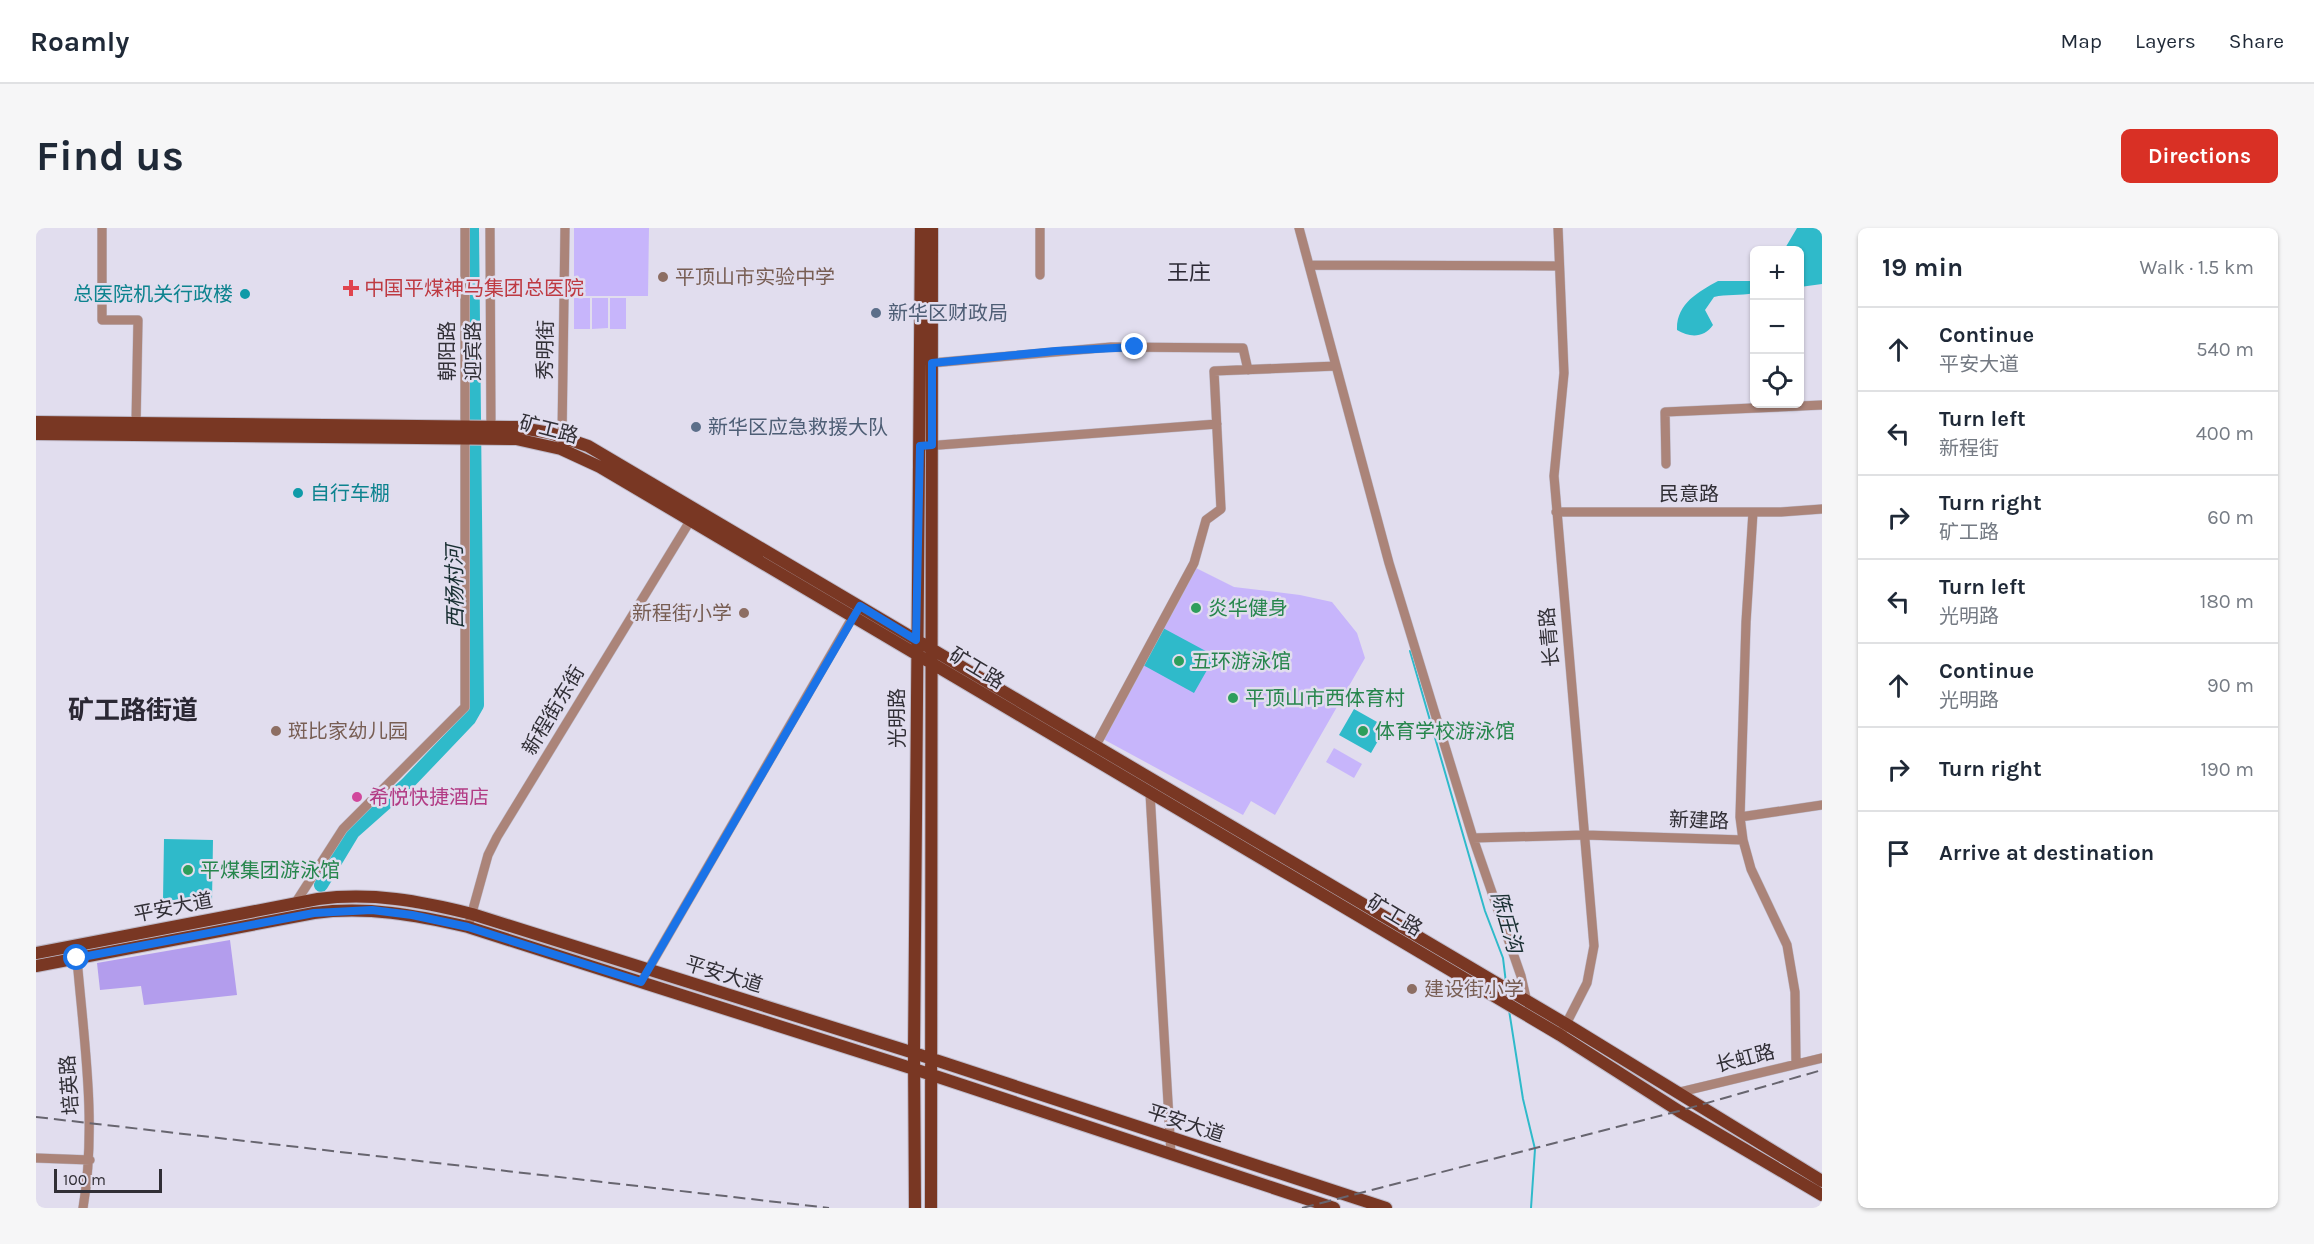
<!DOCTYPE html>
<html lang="en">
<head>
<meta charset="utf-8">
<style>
	body { margin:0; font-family:Karla,"Noto Sans SC",sans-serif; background:#f6f6f7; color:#1f2937 }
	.controls { position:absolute; right:18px; top:18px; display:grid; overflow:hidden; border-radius:9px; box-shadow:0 2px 4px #0004 }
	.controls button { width:54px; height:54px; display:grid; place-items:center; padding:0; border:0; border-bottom:2px solid #e0e1e3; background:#fff; color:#1f2937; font:30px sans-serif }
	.scale { position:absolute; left:18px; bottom:15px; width:108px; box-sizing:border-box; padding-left:6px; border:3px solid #312f36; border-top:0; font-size:16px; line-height:21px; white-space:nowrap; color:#312f36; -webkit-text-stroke:4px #e1ddee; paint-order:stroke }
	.stop { position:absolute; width:18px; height:18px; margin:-14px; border:4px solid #1a73e8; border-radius:50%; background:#fff }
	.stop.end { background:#1a73e8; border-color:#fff; box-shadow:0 2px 6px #0008 }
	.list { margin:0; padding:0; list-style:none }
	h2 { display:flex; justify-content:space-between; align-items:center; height:78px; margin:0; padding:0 24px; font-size:26px }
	h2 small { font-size:20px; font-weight:400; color:#747a83 }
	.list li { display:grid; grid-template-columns:39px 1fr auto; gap:18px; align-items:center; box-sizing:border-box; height:84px; padding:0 24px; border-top:2px solid #e0e1e3 }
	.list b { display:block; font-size:22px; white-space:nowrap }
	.list p { margin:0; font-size:20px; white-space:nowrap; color:#747a83 }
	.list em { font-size:20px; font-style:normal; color:#747a83 }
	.icon { flex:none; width:33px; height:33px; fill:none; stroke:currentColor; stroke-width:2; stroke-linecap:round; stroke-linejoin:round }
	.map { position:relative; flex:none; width:1786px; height:980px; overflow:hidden; border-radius:9px }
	header { display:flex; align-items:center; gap:36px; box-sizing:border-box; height:84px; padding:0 30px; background:#fff; border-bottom:2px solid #e0e1e3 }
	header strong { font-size:28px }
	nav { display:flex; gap:33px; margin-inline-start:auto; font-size:21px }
	.intro { display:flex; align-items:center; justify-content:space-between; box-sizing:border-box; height:144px; padding:0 36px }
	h1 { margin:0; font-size:42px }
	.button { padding:15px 27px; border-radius:9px; background:#d93025; color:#fff; font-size:21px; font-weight:700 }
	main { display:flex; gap:36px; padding:0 36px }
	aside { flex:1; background:#fff; border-radius:9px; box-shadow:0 2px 4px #0004 }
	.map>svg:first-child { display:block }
	.green { fill:#c7b5fb }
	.forest { fill:#b39ded }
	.water { fill:#2fbaca }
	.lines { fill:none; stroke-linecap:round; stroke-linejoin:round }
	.stream { stroke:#2fbaca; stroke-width:2 }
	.river { stroke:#2fbaca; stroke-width:14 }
	.minor-casing { stroke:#bebac9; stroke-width:10 }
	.major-casing { stroke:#bebac9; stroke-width:14 }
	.minor { stroke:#ab8479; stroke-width:9 }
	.major { stroke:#793723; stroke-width:12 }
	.rail { stroke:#67656f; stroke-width:2; stroke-dasharray:12 6; stroke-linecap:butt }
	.route { stroke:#1a73e8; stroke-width:8 }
	.education-dot { fill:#8d6e63; stroke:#e1ddee; stroke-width:2 }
	.health-dot { fill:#e0444e; stroke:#e1ddee; stroke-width:2 }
	.culture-dot { fill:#0f9aa8; stroke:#e1ddee; stroke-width:2 }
	.service-dot { fill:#5c6f8a; stroke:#e1ddee; stroke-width:2 }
	.leisure-dot { fill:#2e9e5b; stroke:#e1ddee; stroke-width:2 }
	.hotel-dot { fill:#d1479c; stroke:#e1ddee; stroke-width:2 }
	.labels { text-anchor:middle; stroke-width:5; stroke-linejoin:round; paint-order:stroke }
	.education-label { font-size:20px; fill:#785e54; stroke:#e1ddee; text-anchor:start }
	.health-label { font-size:20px; fill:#be3a42; stroke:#e1ddee; text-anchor:start }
	.culture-label { font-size:20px; fill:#0d838f; stroke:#e1ddee; text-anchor:end }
	.service-label { font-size:20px; fill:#4e5e75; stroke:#e1ddee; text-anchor:start }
	.street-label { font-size:20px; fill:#312f36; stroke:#e1ddee }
	.leisure-label { font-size:20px; fill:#27864d; stroke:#e1ddee; text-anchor:start }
	.hotel-label { font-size:20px; fill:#b23c85; stroke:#e1ddee; text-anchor:start }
	.water-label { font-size:21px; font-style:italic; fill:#192f32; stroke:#e1ddee }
	.quarter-label { font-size:22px; fill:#2b2834; stroke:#e1ddee }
	.district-label { font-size:26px; font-weight:bold; fill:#2b2834; stroke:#e1ddee }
</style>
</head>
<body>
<header>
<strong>Roamly</strong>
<nav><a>Map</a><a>Layers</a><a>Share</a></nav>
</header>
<div class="intro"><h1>Find us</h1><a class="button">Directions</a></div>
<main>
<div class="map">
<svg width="1786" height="980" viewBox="0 0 1786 980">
	<rect width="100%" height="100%" fill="#e1ddee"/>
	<path class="green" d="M538,0h75l-1,68h-74z
		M538,70h16v31h-16z
		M556,70h16v30l-16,1z
		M574,70h16v31h-16z
		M1158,339l40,20 66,8 32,7 25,31 8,25 -90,157 -24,-14 -8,14 -140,-76z
		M1298,520l28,16 -8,14 -28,-16z"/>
	<path class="forest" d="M194,712l7,55 -93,10 -3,-19 -41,4 -3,-27z"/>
	<path class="water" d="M1761,0h25v56l-22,3v-37h-16z
		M1682,53h36v12c-14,3 -28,1 -40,4l-9,13 8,15c-9,13 -23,13 -36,5 -1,-26 21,-38 41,-49z
		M1127,400l52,28 -21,37 -51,-28z
		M1318,481l32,18 -15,26 -32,-18z
		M128,611l49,1 -1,61 -49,-1z"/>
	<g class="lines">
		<path class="stream" d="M1374,423l75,260 18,47 3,25
			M1473,782l14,89 12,50 -4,59"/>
		<path class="river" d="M285,657l32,-53 53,-47 63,-66 8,-14 -5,-477"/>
		<g class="minor-casing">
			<path id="minor" d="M66,0v92h36l-2,103
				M454,0l1,205
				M1263,0l90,335 84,275 48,138 6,26
				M1522,0l6,145 -10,103 40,470 -7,37 -24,47
				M1273,37l250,1
				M1004,47v-47
				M896,135l179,-16 132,1 5,22
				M526,208l3,-208
				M890,218l291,-22
				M1630,236l-1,-52 157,-7
				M1520,284h225l41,-3
				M1060,517l98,-182 12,-43 15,-11 -7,-138 122,-5
				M1114,565l21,361
				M1704,589l82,-12
				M1437,610l112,-3 158,5 -3,-23 6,-195 7,-110
				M1707,612l8,29 36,76 8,47 1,71
				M260,674l47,-73 122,-122v-479
				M432,699l20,-72 9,-18 193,-316
				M41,731c7,82 20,166 6,249
				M609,747l210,-362
				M1640,865l146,-35
				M0,930l54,2"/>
		</g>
		<g class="major-casing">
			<path id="major" d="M0,194l480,5 34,6 38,13 978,578 256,157
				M0,206l480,5 45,10 39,18 960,568 119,76 143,84
				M0,725l282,-54c54,-7 102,2 154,15l442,139 472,155
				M0,738l278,-53c53,-7 102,2 154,14l446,142 420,139
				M879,980l-1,-155 7,-825
				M895,980l1,-980"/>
		</g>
		<use href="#minor" class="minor"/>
		<use href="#major" class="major"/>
		<path class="rail" d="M0,889l793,91
			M1266,980l377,-97 143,-41"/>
	</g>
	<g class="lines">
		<path class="route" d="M41,730l237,-45 58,-3 40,5 56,12 173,55 219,-376 56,34 4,-194 12,-1v-82l124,-12 79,-4"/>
	</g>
	<g class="education-dot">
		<circle cx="627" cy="49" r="6"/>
		<circle cx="708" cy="385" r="6"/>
		<circle cx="240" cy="503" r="6"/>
		<circle cx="1376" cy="761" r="6"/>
	</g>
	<path class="health-dot" d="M312 51h6v6h6v6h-6v6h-6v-6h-6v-6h6z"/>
	<g class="culture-dot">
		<circle cx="209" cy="66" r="6"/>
		<circle cx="262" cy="265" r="6"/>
	</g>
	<g class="service-dot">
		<circle cx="840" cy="85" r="6"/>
		<circle cx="660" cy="199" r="6"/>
	</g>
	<g class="leisure-dot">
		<circle cx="1160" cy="380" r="6"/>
		<circle cx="1143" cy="433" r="6"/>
		<circle cx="1197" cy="470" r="6"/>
		<circle cx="1327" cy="503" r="6"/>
		<circle cx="152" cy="642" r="6"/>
	</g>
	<circle class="hotel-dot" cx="321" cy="569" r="6"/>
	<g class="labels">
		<g class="education-label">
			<text x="639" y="56">平顶山市实验中学</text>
			<text x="696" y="392" text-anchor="end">新程街小学</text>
			<text x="252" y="510">斑比家幼儿园</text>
			<text x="1388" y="768">建设街小学</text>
		</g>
		<g class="health-label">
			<text x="328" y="67">中国平煤神马集团总医院</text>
		</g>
		<g class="culture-label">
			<text x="197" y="73">总医院机关行政楼</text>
			<text x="274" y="272" text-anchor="start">自行车棚</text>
		</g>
		<g class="service-label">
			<text x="852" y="92">新华区财政局</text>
			<text x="672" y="206">新华区应急救援大队</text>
		</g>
		<g class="street-label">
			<text transform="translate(509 122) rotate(-89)" y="7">秀明街</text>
			<text transform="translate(411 123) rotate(-90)" y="7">朝阳路</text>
			<text transform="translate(437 123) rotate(-90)" y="7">迎宾路</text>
			<text transform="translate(513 201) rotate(14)" y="7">矿工路</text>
			<text x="1653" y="273">民意路</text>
			<text transform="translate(1513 409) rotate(-95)" y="7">长青路</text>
			<text transform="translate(941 440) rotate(31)" y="7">矿工路</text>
			<text transform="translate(517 482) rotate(-59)" y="7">新程街东街</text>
			<text transform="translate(861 490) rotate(-90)" y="7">光明路</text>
			<text transform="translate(1663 592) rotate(2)" y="7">新建路</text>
			<text transform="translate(137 679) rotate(-11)" y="7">平安大道</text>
			<text transform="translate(1359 687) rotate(31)" y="7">矿工路</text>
			<text transform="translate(688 746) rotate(17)" y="7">平安大道</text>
			<text transform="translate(1709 830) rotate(-14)" y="7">长虹路</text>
			<text transform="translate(33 857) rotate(-94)" y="7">培英路</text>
			<text transform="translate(1150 895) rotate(18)" y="7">平安大道</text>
		</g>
		<g class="leisure-label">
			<text x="1172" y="387">炎华健身</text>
			<text x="1155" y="440">五环游泳馆</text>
			<text x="1209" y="477">平顶山市西体育村</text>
			<text x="1339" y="510">体育学校游泳馆</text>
			<text x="164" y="649">平煤集团游泳馆</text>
		</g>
		<g class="hotel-label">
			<text x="333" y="576">希悦快捷酒店</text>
		</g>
		<g class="water-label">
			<text transform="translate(419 359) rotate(-91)" y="7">西杨村河</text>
			<text transform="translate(1471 694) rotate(74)" y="7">陈庄沟</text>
		</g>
		<g class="quarter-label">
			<text x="1153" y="52">王庄</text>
		</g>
		<g class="district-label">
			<text x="97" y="491">矿工路街道</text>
		</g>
	</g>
</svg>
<div class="controls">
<button>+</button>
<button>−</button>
<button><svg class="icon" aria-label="locate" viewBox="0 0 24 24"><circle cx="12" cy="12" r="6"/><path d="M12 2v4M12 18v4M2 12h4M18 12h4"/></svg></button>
</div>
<div class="scale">100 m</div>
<div class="stop" style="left:41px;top:730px"></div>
<div class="stop end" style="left:1099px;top:119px"></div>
</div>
<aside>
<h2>19 min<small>Walk · 1.5 km</small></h2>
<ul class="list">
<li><svg class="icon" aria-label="ahead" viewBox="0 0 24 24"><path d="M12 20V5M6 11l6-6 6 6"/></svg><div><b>Continue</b><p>平安大道</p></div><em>540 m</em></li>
<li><svg class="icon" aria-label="left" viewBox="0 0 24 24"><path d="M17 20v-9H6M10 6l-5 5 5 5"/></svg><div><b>Turn left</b><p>新程街</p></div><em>400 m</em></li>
<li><svg class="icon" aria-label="right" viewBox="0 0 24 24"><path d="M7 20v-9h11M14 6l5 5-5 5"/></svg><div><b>Turn right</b><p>矿工路</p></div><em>60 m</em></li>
<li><svg class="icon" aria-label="left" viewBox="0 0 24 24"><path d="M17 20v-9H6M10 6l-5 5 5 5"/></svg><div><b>Turn left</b><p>光明路</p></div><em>180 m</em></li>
<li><svg class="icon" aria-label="ahead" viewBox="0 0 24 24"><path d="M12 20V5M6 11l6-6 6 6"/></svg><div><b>Continue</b><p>光明路</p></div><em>90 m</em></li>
<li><svg class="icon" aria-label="right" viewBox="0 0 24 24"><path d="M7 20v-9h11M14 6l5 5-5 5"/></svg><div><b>Turn right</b></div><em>190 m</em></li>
<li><svg class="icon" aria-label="arrive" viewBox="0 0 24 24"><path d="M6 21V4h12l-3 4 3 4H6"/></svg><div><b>Arrive at destination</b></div></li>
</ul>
</aside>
</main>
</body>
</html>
